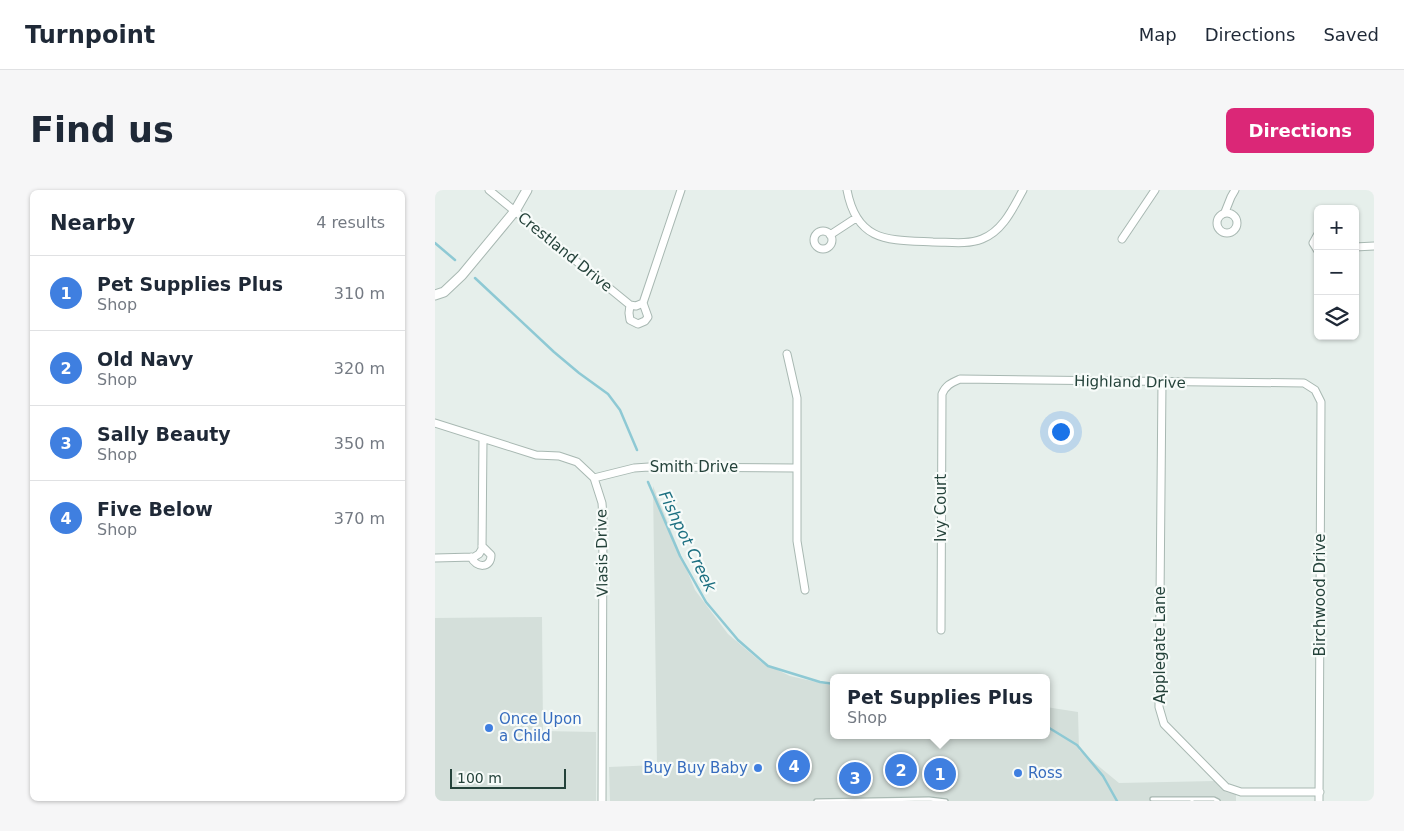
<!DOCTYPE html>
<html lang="en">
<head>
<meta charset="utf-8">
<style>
	body { margin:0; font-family:"DejaVu Sans",sans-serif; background:#f6f6f7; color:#1f2937 }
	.controls { position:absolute; right:15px; top:15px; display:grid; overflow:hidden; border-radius:8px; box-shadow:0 1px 4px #0004 }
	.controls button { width:45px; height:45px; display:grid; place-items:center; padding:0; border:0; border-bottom:1px solid #e0e1e3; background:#fff; color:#1f2937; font:25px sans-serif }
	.scale { position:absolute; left:15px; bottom:12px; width:116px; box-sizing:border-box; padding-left:5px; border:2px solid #24423a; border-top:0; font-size:14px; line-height:18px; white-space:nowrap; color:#24423a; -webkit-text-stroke:4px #f7fbf9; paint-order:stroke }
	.you { position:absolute; left:625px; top:241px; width:18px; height:18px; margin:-12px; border:4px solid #fff; border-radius:50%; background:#1a73e8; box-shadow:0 0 0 8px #1a73e833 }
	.badge { display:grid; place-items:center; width:32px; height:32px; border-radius:50%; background:#db2777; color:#fff; font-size:16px; font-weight:700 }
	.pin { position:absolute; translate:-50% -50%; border:2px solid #fff; box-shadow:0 1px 5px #0006 }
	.popup { position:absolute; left:395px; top:484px; width:220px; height:65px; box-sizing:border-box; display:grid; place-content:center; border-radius:8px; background:#fff; filter:drop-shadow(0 1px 4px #0005); font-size:16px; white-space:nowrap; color:#747a83 }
	.popup b { font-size:19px; color:#1f2937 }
	.popup::after { content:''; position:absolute; left:50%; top:100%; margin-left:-10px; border:10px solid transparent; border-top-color:#fff }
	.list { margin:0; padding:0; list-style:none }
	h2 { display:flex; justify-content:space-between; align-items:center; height:65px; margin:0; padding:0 20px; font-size:21px }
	h2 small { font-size:16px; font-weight:400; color:#747a83 }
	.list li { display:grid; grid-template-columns:32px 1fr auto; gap:15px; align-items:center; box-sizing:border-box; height:75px; padding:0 20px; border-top:1px solid #e0e1e3 }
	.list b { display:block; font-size:19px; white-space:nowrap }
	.list p { margin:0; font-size:16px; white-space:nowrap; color:#747a83 }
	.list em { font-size:16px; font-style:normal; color:#747a83 }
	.icon { flex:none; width:28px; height:28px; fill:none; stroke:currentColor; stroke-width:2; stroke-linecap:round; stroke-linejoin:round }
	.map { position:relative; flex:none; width:939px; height:611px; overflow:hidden; border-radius:8px }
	header { display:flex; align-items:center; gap:30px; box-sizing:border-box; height:70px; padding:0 25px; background:#fff; border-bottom:1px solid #e0e1e3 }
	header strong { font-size:24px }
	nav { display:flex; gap:28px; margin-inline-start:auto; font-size:18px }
	.intro { display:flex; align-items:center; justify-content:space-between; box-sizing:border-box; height:120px; padding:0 30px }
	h1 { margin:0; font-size:35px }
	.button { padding:12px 22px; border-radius:8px; background:#db2777; color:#fff; font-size:18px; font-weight:700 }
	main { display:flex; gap:30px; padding:0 30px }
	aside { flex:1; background:#fff; border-radius:8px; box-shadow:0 1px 4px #0004 }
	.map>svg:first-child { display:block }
	.built { fill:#d4dfda }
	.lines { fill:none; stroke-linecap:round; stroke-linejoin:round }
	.stream { stroke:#8ec9d4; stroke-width:2.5 }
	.service-casing { stroke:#a8b8b2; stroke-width:5.5 }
	.minor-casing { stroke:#a8b8b2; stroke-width:9 }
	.tertiary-casing { stroke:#a8b8b2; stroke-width:11 }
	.service { stroke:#fff; stroke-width:3 }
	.minor { stroke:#fff; stroke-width:7 }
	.tertiary { stroke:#fff; stroke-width:9 }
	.shop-dot { fill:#3f7fe0; stroke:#f7fbf9; stroke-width:2 }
	.labels { text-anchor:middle; stroke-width:4.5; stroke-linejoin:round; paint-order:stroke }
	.street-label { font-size:15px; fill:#24423a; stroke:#f7fbf9 }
	.shop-label { font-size:15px; fill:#366cbe; stroke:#f7fbf9; text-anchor:start }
	.water-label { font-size:16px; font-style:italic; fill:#1c6f80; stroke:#f7fbf9 }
</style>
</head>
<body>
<header>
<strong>Turnpoint</strong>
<nav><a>Map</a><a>Directions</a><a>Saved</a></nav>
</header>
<div class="intro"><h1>Find us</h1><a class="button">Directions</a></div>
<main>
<aside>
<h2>Nearby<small>4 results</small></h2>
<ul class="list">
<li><span class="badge" style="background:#3f7fe0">1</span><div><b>Pet Supplies Plus</b><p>Shop</p></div><em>310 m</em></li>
<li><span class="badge" style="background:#3f7fe0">2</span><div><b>Old Navy</b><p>Shop</p></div><em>320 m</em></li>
<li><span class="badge" style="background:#3f7fe0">3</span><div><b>Sally Beauty</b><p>Shop</p></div><em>350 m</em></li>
<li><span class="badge" style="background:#3f7fe0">4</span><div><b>Five Below</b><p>Shop</p></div><em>370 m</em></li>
</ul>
</aside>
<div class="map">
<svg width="939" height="611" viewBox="0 0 939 611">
	<rect width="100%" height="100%" fill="#e6efeb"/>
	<path class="built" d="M218,296l42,104 33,44 33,28 29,14 44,10v49h212v-28l32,5 1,38 40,33 96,-2 11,11 10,2v7h-626l-1,-34 48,-2z
		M107,427l1,114 53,1v69h-161v-183z"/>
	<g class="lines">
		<path class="stream" d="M0,53l20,17
			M40,88l79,74 25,21 29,21 12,16 17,40
			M213,292l32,74 26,46 32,38 30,26 52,16 14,2
			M611,536l31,19 26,31 14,25"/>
		<g class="service-casing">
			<path id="service" d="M717,609h40v2
				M757,609h22l4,2
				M381,611l113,-2 17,2"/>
		</g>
		<g class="minor-casing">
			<path id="minor" d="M54,0l141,115 6,1 7,-3
				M412,0c10,53 42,50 86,52 16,0 34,3 49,-3 21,-8 31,-31 41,-49
				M790,22l6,-15 4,-7
				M782 33a10 10 0 1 1 20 0a10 10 0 1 1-20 0Z
				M379 50a9 9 0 1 1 18 0a9 9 0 1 1-18 0Z
				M883,44l-5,9 5,8
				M395,45l26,-17
				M687,49l33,-49
				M920,57l19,-1
				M208,113l38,-113
				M195,115l-1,8 1,7 8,4 7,-3 3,-4 -5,-14
				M352,164l10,44v143l8,49
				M727,192l-3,325 5,17 62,63 15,5h79
				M0,233l101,32 23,1 18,6 17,16 8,25 1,14 -1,284
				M159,288l40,-10 15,-1 147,1
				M36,367c5,11 20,12 20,-2l-9,-9
				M0,368l39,-1 5,-3 3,-5 1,-110
				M506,440l1,-236c4,-9 9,-11 18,-15l344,4 11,7 6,12 -2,399"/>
		</g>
		<g class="tertiary-casing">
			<path id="tertiary" d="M0,105l9,-3 18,-17 53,-64 12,-21"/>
		</g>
		<use href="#service" class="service"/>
		<use href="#minor" class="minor"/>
		<use href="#tertiary" class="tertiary"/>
	</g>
	<g class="shop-dot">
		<circle cx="54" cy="538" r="5"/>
		<circle cx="323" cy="578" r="5"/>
		<circle cx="583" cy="583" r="5"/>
	</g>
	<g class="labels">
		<g class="street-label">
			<text transform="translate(130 62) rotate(39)" y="5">Crestland Drive</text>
			<text transform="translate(695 192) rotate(1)" y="5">Highland Drive</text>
			<text x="259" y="282">Smith Drive</text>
			<text transform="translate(506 318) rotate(-90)" y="5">Ivy Court</text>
			<text transform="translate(167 363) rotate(-91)" y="5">Vlasis Drive</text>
			<text transform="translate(885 405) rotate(-90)" y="5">Birchwood Drive</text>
			<text transform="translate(725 455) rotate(-90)" y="5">Applegate Lane</text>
		</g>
		<g class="shop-label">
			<text x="64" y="534">Once Upon<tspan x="64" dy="17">a Child</tspan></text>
			<text x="313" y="583" text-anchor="end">Buy Buy Baby</text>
			<text x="593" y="588">Ross</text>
		</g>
		<g class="water-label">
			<text transform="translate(253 351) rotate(64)" y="6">Fishpot Creek</text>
		</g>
	</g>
</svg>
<div class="controls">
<button>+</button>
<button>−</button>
<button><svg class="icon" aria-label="layers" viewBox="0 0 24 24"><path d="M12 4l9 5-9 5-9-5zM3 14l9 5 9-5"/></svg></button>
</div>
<div class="scale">100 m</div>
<div class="you"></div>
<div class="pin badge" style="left:505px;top:584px;background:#3f7fe0">1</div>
<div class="popup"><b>Pet Supplies Plus</b>Shop</div>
<div class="pin badge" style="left:466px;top:580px;background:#3f7fe0">2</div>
<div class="pin badge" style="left:420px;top:588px;background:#3f7fe0">3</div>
<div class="pin badge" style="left:359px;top:576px;background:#3f7fe0">4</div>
</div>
</main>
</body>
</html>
